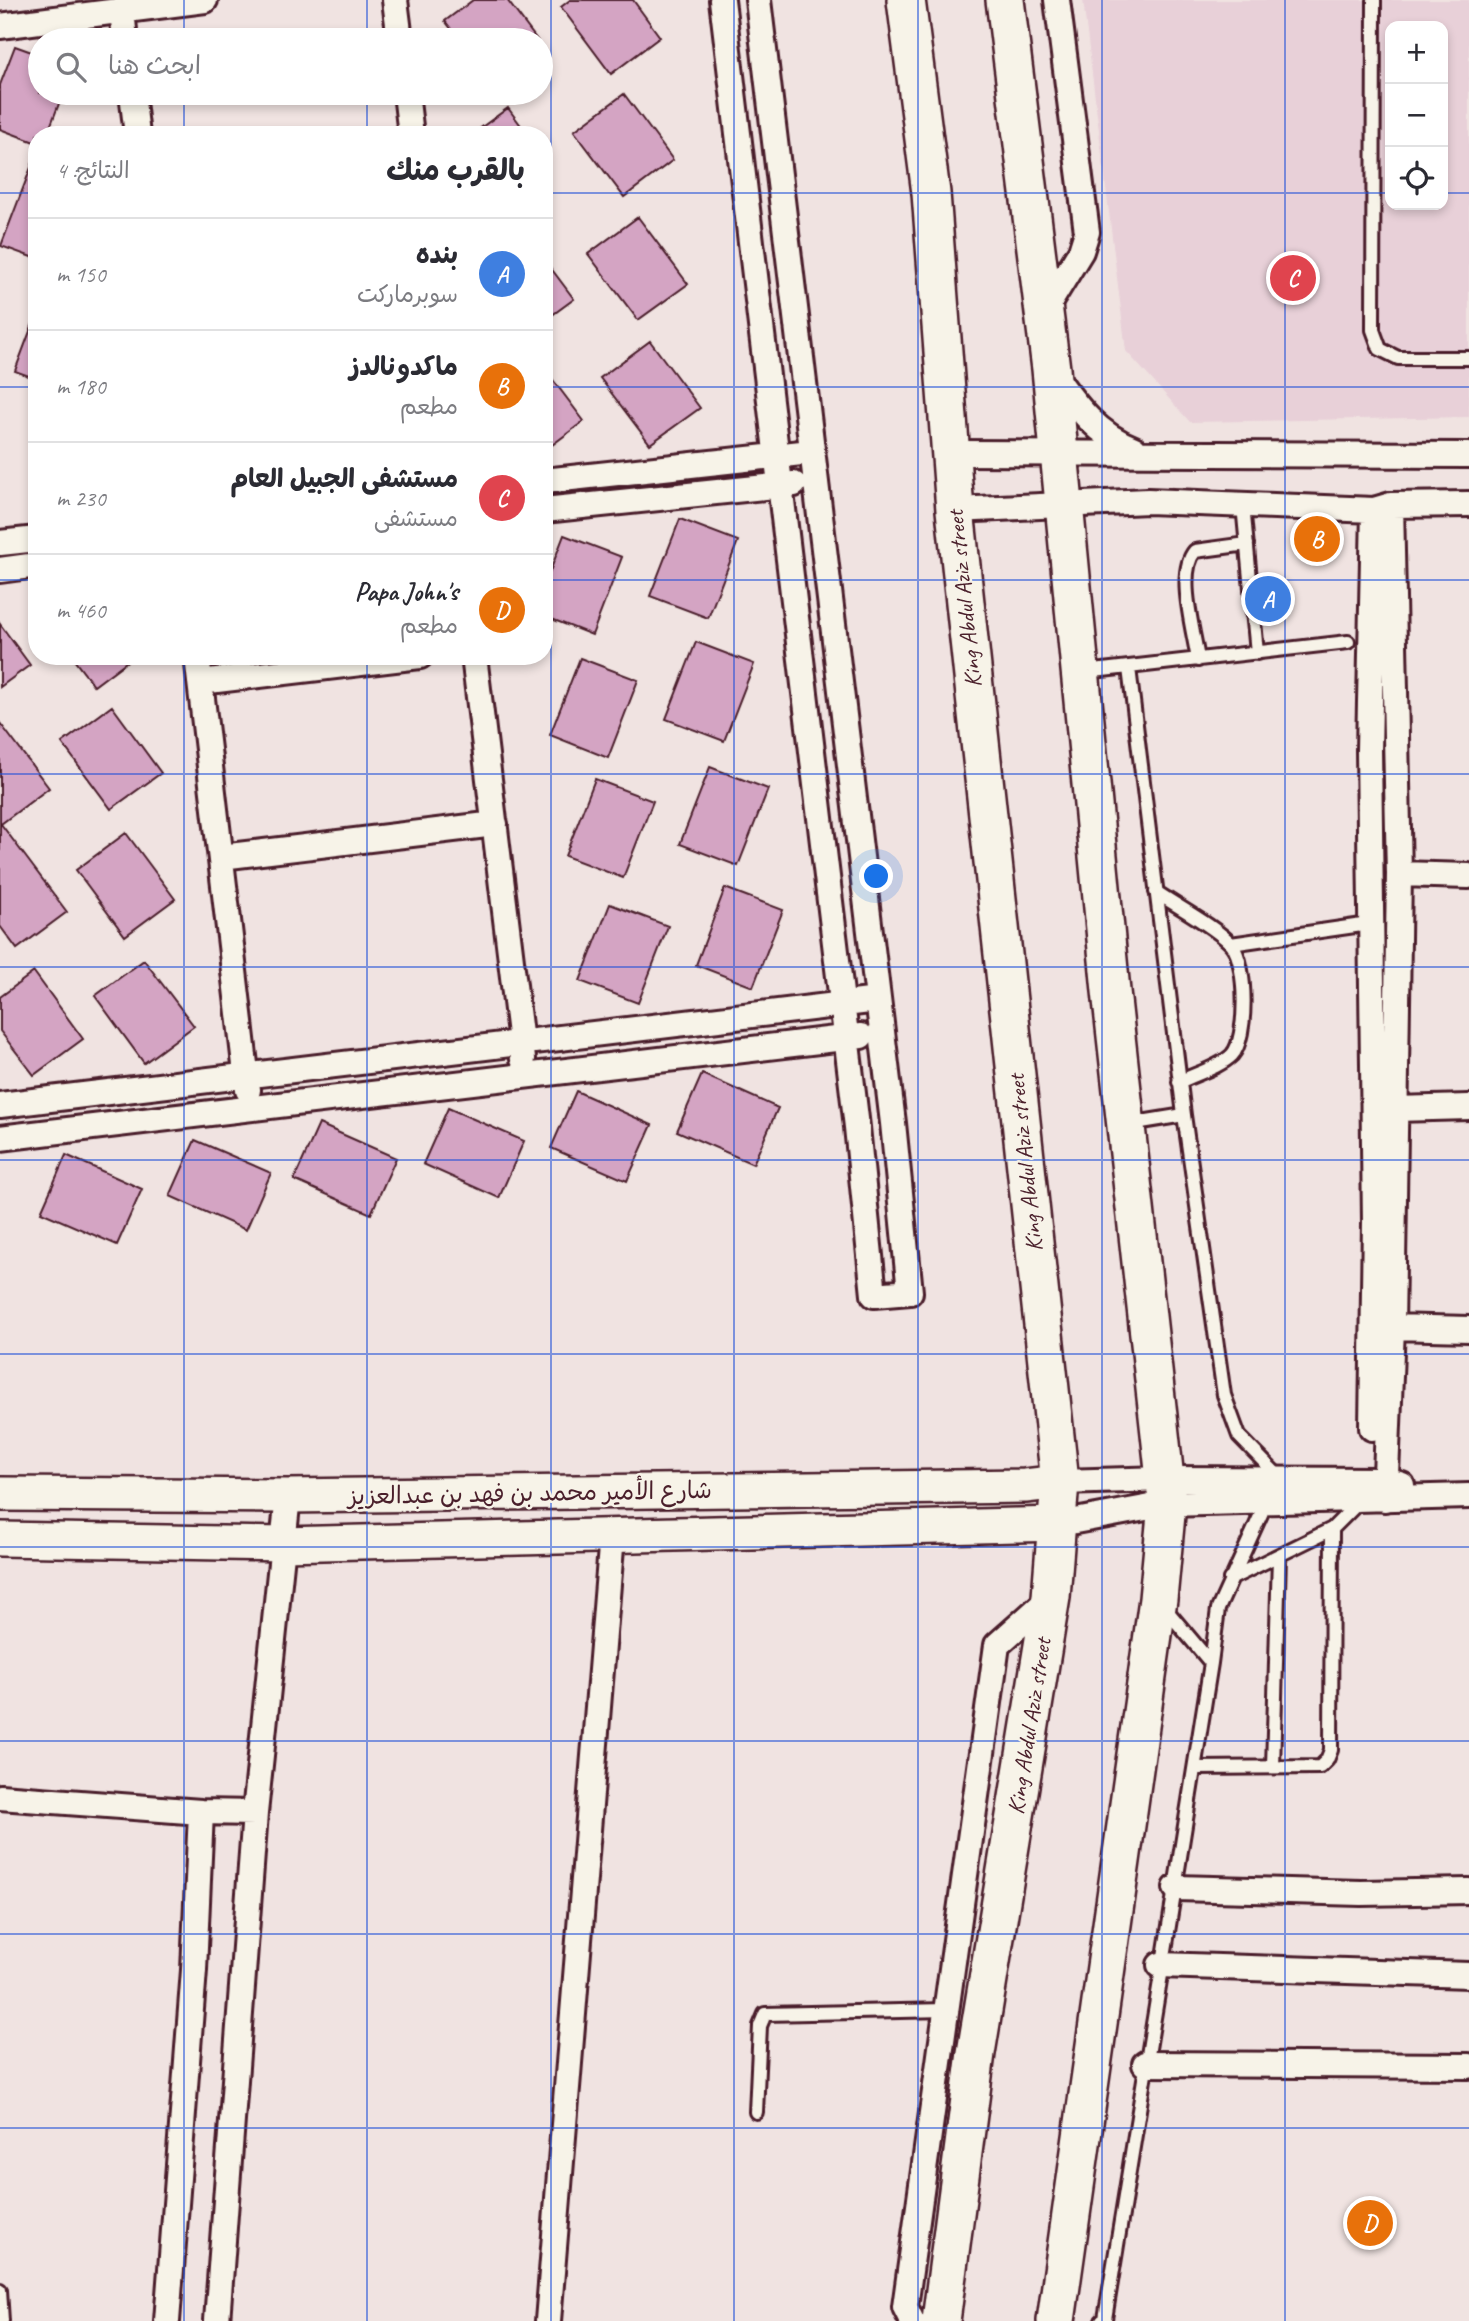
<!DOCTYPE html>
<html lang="ar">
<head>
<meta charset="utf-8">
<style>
	body { margin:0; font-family:Caveat,"Playpen Sans Arabic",sans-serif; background:#f7f7f7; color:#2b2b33; direction:rtl }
	.controls { position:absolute; right:21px; top:21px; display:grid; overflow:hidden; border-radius:14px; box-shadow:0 4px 10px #0003 }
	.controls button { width:63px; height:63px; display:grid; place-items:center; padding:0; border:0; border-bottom:2px solid #e1e1e2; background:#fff; color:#2b2b33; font:35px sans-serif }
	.you { position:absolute; left:877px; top:877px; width:24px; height:24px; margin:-18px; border:5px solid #fff; border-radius:50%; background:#1a73e8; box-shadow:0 0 0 10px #1a73e833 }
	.badge { display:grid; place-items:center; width:46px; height:46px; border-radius:50%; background:#0f766e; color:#fff; font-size:23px; font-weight:700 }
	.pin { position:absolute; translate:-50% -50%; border:4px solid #fff; box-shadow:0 2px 7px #0006 }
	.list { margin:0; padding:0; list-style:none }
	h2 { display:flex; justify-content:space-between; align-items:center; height:91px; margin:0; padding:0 28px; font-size:30px }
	h2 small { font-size:23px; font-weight:400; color:#7c7c81 }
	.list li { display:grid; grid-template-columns:46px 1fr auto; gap:21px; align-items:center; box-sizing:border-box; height:112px; padding:0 28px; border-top:2px solid #e1e1e2 }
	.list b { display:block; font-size:26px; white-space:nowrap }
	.list p { margin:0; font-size:23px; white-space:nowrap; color:#7c7c81 }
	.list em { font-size:23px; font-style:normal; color:#7c7c81 }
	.icon { flex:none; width:38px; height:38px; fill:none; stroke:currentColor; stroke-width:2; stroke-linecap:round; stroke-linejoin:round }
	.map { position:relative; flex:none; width:1469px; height:2321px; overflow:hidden; direction:ltr }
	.search { position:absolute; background:#fff; box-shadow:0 4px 10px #0003; left:28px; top:28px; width:525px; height:77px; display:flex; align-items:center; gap:18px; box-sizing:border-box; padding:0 24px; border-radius:38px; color:#7c7c81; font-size:26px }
	.panel { position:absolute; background:#fff; box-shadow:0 4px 10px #0003; left:28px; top:126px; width:525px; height:539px; border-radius:28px; direction:rtl }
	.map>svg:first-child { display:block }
	.built { fill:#e8d0d8; fill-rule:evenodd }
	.building { fill:#d4a4c3; stroke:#4a1f2b; stroke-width:2 }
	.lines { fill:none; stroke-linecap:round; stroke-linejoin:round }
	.lane-casing { stroke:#4a1f2b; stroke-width:18 }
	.street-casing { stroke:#4a1f2b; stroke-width:30 }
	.secondary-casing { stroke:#4a1f2b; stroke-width:38 }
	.primary-casing { stroke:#4a1f2b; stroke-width:42 }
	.lane { stroke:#f7f3e8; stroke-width:12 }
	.street { stroke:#f7f3e8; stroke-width:24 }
	.secondary { stroke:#f7f3e8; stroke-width:33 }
	.primary { stroke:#f7f3e8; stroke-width:37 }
	.grid { fill:none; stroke:#1d4ed8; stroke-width:2; stroke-opacity:0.55 }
	.labels { text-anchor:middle; stroke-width:5; stroke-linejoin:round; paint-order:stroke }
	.street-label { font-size:24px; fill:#4a1f2b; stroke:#f7f3e8 }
</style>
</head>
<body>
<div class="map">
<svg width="1469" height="2321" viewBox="0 0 1469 2321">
	<rect width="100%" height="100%" fill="#f0e3e1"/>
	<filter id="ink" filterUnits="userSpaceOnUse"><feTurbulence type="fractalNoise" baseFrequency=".0143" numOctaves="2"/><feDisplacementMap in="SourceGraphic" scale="14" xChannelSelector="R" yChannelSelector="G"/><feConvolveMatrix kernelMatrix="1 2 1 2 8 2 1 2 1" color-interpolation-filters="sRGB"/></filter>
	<g filter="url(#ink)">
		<path class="built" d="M1083,0h386v417l-279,5 -64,-71zM1390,26h53v179h-53z"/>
		<path class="building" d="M473,0h34l30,40h-77l-15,-19z
			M570,0h63l27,37 -49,37 -50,-67z
			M15,46l25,9v38h23l-16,42h-10v8l-37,-14v-44z
			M624,94l49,66 -49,37 -50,-66z
			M508,108l20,27h-57z
			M35,157h2v102l-36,-13z
			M638,217l50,67 -50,36 -50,-66z
			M544,259l30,40 -30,22z
			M35,318h2v61l-22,-8z
			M650,341l50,67 -50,36 -50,-66z
			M544,368l40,53 -40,30z
			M680,519l58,22 -30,77 -58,-22z
			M564,535l58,22 -30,78 -48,-19v-29z
			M0,624l30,41 -30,22z
			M696,642l58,22 -30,77 -58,-22z
			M71,656h63l-40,30z
			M580,658l58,22 -30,78 -58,-23z
			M112,706l49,67 -50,36 -49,-66z
			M0,723l49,65 -48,36 66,88 -50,37 -17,-23z
			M710,767l58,22 -30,77 -58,-22z
			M595,779l58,22 -30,77 -58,-22z
			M126,833l49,66 -50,37 -49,-66z
			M725,888l58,22 -30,77 -57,-22z
			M610,904l58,22 -30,77 -58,-22z
			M144,960l50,66 -50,37 -49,-67z
			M34,972l49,67 -49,36 -34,-44v-34z
			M702,1074l76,34 -25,56 -76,-33z
			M576,1091l76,34 -25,56 -76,-33z
			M448,1108l76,33 -25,57 -76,-34z
			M319,1124l77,34 -25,56 -77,-34z
			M195,1140l76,33 -25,57 -76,-34z
			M66,1155l76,34 -25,56 -76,-33z"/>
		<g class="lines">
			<g class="lane-casing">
				<path id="lane" d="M1374,0l-1,330 7,19 18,9h71
					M1243,505l14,148
					M1198,660c-4,-29 -22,-87 -3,-109l52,-7
					M1129,668l55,447 40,280 15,41 42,43
					M1085,672l263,-30
					M1156,892c19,13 63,37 76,53 15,19 16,93 0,110 -12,12 -37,19 -53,27
					M1231,944l138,-20
					M1129,1124l55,-9
					M1230,1579l102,-50 27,-27
					M1211,1663l7,-54 49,-108
					M1273,1767l6,-210
					M1195,1768l125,-1 7,-7 4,-10 1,-221
					M756,2112l4,-86 5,-12 181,-4
					M0,2290l2,31
					M1102,2321l3,-2c35,-219 72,-437 106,-656l-47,-56"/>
			</g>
			<g class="street-casing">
				<path id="street" d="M395,0l5,40
					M722,0l135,1127 17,168 36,-3 -17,-169 -135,-1123
					M122,10l3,30
					M0,26l205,-26
					M132,93l5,42
					M406,93l5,42
					M1043,313l38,-62 6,-19 -30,-232
					M1055,376c22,32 43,59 79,73
					M952,453l517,2
					M544,481l267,-29
					M544,510l250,-26
					M955,510l193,-9 226,9 17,-5 78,-1
					M0,543l37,-4
					M0,570l37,-5
					M197,656l51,434
					M474,656l49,403
					M200,682l220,-26
					M221,857l274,-33
					M1399,874l70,2
					M0,1105l878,-105
					M1395,1109l74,-2
					M0,1138l861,-102
					M1392,1327l77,2
					M1372,1428l3,-206 -6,-472 5,-240
					M1060,1482l105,-3 221,1 16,5
					M1385,1499l7,-172 7,-453 -8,-369
					M1059,1524l108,-20 302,-8
					M0,1797l201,15 54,1
					M1176,1888l185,5 108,-2
					M1160,1965l309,10
					M1145,2064l324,2
					M167,2321l27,-351 7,-158
					M217,2321l38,-508 33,-317
					M548,2321l64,-786
					M912,2321l-7,-14 92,-662 54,-48"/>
			</g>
			<g class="secondary-casing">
				<path id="secondary" d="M0,1494l288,2 737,-10 35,-4
					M0,1539l283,5 776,-20"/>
			</g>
			<g class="primary-casing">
				<path id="primary" d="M906,0l25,193 24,317 105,972 -9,115 -75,456 -35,268
					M1005,0l46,369 60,622 54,488 2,25 -9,95 -102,722"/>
			</g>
			<use href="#lane" class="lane"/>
			<use href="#street" class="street"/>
			<use href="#secondary" class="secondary"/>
			<use href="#primary" class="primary"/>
		</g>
	</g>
	<path class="grid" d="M184,0v40M367,0v40M551,0v2321M734,0v2321M918,0v2321M1102,0v2321M1285,0v2321M184,93v42M367,93v42M0,193h37M544,193h846M1443,193h26M0,387h37M544,387h925M0,580h37M544,580h925M184,656v1665M367,656v1665M0,774h1469M0,967h1469M0,1160h1469M0,1354h1469M0,1547h1469M0,1741h1469M0,1934h1469M0,2128h1469"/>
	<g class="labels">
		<g class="street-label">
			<text transform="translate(964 599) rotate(-96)" y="8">King Abdul Aziz street</text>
			<text transform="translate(1025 1163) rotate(-96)" y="8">King Abdul Aziz street</text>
			<text transform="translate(530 1493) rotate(-1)" y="8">شارع الأمير محمد بن فهد بن عبدالعزيز</text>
			<text transform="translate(1029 1726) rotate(-81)" y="8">King Abdul Aziz street</text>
		</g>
	</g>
</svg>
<div class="controls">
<button>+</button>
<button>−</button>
<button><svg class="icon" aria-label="locate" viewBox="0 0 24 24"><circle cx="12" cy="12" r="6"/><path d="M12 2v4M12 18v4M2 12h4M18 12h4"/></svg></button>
</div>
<div class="you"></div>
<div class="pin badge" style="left:1268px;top:599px;background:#3f7fe0">A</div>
<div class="pin badge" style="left:1317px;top:539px;background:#e8710a">B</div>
<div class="pin badge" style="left:1293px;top:278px;background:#e0444e">C</div>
<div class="pin badge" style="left:1370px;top:2223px;background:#e8710a">D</div>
<div class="search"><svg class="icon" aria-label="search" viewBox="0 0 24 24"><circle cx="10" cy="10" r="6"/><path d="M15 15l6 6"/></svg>ابحث هنا</div>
<section class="panel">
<h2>بالقرب منك<small>النتائج: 4</small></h2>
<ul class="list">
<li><span class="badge" style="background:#3f7fe0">A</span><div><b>بنده</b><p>سوبرماركت</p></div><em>150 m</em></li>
<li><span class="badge" style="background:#e8710a">B</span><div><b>ماكدونالدز</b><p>مطعم</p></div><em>180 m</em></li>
<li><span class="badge" style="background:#e0444e">C</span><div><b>مستشفى الجبيل العام</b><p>مستشفى</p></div><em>230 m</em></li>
<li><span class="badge" style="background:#e8710a">D</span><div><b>Papa John's</b><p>مطعم</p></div><em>460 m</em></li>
</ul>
</section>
</div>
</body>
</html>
